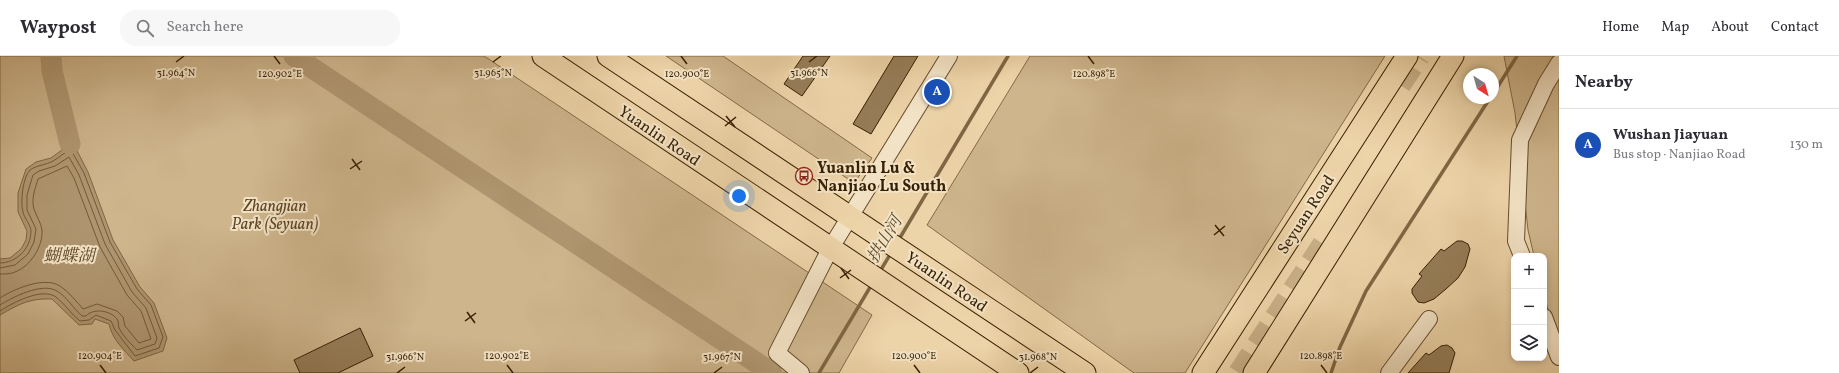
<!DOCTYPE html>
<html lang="en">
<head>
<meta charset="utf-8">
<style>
	body { margin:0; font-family:Vollkorn,"Noto Serif SC",serif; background:#f7f7f7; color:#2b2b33 }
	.controls { position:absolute; right:12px; bottom:12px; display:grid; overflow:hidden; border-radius:8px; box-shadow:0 2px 6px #0003 }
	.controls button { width:36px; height:36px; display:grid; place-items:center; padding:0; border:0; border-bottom:1px solid #e1e1e2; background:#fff; color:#2b2b33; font:20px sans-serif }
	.compass { position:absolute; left:1463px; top:12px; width:36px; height:36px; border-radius:50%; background:#fff; box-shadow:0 2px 6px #0003; rotate:143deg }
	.you { position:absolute; left:739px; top:140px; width:14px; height:14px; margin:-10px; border:3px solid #fff; border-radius:50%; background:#1a73e8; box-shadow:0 0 0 6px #1a73e833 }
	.badge { display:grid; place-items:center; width:26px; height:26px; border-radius:50%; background:#7c3aed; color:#fff; font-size:13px; font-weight:700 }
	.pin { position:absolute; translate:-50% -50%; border:2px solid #fff; box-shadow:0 1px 4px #0006 }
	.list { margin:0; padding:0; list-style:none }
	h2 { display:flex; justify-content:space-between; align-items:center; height:52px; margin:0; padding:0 16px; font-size:17px }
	h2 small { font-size:13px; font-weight:400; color:#7c7c81 }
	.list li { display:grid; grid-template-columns:26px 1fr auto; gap:12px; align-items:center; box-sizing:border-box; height:72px; padding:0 16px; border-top:1px solid #e1e1e2 }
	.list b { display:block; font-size:15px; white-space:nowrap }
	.list p { margin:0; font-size:13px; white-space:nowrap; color:#7c7c81 }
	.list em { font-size:13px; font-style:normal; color:#7c7c81 }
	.icon { flex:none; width:22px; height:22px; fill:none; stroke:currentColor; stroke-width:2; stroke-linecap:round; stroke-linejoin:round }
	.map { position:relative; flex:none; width:1559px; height:317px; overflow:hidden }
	header { display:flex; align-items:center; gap:24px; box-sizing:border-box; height:56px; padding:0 20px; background:#fff; border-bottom:1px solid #e1e1e2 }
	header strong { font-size:19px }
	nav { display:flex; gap:22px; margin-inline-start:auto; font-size:14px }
	.search { width:280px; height:36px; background:#f7f7f7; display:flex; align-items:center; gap:10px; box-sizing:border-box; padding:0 14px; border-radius:16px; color:#7c7c81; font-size:15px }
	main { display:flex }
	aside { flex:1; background:#fff }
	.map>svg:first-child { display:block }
	.green { fill:#ceb58c; stroke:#826a47 }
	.water { fill:#af9670; stroke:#7f6644 }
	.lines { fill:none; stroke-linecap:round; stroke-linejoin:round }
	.shore { stroke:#725a39; stroke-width:1 }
	.stream { stroke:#7f6644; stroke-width:3.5 }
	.river { stroke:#af9670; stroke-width:21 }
	.building { fill:#957d58; stroke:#361f02 }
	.highway-tunnel { stroke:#c8b087; stroke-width:22; stroke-dasharray:22 11; stroke-linecap:butt }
	.minor-casing { stroke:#644c2c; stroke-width:18 }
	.major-casing { stroke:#361f02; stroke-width:23 }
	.minor { stroke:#f3e3c6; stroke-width:16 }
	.major { stroke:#edd4a8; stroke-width:21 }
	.ticks { fill:none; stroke:#361f02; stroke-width:1.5 }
	.labels { text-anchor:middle; stroke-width:4; stroke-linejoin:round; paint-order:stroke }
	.street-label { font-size:16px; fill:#361f02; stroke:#f3e3c6 }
	.poi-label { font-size:16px; font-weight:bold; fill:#361f02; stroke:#f3e3c6; text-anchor:start }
	.park-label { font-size:16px; font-style:italic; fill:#5c4424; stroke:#f3e3c6 }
	.water-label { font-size:17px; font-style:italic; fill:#604928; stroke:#f3e3c6 }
	.ticks-label { font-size:10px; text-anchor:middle; fill:#361f02; stroke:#f3e3c6; stroke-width:4; stroke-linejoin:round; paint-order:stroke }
</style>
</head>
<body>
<header>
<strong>Waypost</strong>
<div class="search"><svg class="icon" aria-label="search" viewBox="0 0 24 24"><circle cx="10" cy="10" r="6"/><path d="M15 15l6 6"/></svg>Search here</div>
<nav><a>Home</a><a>Map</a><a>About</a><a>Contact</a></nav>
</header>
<main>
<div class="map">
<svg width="1559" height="317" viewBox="0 0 1559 317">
	<rect width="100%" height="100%" fill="#edd4a8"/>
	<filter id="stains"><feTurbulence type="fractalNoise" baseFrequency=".005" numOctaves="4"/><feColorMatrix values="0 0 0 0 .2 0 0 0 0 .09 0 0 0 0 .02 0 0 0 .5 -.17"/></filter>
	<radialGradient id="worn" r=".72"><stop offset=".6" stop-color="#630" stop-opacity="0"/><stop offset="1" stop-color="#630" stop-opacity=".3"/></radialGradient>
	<path class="green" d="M0,0h484l388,259 -33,58h-839z
		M666,0h57l149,102 -18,25z
		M1030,0h355l-200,317h-51l-207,-148z
		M1504,0h55v295l-15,-56v-39h-10l-6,-26 -13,-117z"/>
	<path class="water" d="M70,88l5,3 13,25 25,68 27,47 14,16 13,35 -4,13 -29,10c-10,-11 -22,-22 -25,-37l-14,-5 -3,5 -13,1 -27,-26c-22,-1 -33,5 -52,16v-56l10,-1 11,-9 5,-9 1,-9 -9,-19v-19l8,-24 10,-7 15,-4z"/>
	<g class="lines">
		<path class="shore" d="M0,207c16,0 31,-14 31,-32 0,-6 -7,-13 -8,-19 -3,-10 0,-35 7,-42 7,-5 16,-5 23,-9 6,-3 11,-9 18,-11l13,23 26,69 27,47 14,16 12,32 -4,11 -24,8 -20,-26 -4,-9 -15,-6 -7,5 -9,1c-9,-7 -15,-17 -24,-24 -14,-10 -44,6 -56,14
			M0,212l15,-3 13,-11 6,-12 2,-13 -9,-19v-15l6,-20 6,-4 16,-5 14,-9 10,18 26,69 27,48 14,16 11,30 -2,6 -18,6c-6,-6 -14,-14 -18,-22 -1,-3 0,-6 -2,-9 -7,-9 -24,-11 -31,-3h-4c-9,-8 -15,-19 -25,-25 -15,-9 -44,6 -57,14
			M0,218c5,0 11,0 15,-2 16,-6 28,-26 27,-42 -1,-8 -6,-14 -8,-21 -3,-10 1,-20 4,-30l29,-13 7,12 26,69 27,48 14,16 10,28 -12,4 -14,-17 -2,-9 -6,-6 -20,-7 -14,5c-7,-8 -14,-17 -23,-23 -16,-10 -46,3 -60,12"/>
		<path class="stream" d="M1493,38l24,-38
			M898,185l110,-185
			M879,217l12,-20
			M819,317l53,-89
			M1331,317l9,-26 26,-56 124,-193"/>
		<path class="river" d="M51,0l1,15 18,73
			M294,0l478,317"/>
	</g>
	<path class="building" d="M803,0h27l-28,40 -18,-12z
		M894,0h24l-47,78 -18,-10z
		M1457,185h5l6,3 2,5 -5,18 -7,11 -12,11 -12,10 -10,4 -6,-1 -6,-9v-4l10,-13 -3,-2 22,-25 3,2z
		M360,272l13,28 -35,17h-38l-6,-13z
		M1447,289l5,3 3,5 -6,20h-41l18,-20 3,2 12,-9z"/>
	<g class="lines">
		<path class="highway-tunnel" d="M1400,29l19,-29
			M1239,317l85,-130"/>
		<g class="minor-casing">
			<path id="minor" d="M1522,200l-6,-15 4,-101 26,-56 13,-21
				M1544,261l15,40
				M801,317l-24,-20 53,-104 119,-193
				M1389,317l40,-54"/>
		</g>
		<g class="major-casing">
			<path id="major" d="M543,0l475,317
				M608,0l477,317
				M1203,317l204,-317
				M1254,317l199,-317"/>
		</g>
		<use href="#minor" class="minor"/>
		<use href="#major" class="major"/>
	</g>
	<path class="ticks" d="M274,0l6,8M681,0l6,8M1088,0l6,8M176,6l8,-6M493,6l8,-6M809,6l8,-6M726,60l9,11M725,70l11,-9M352,103l8,11M350,113l12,-8M1215,169l9,11M1214,179l11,-9M841,212l8,11M840,222l11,-8M467,256l8,11M465,265l11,-8M100,309l6,8M507,309l6,8M914,309l6,8M1321,309l6,8M397,317l8,-6M714,317l8,-6M1030,317l8,-6"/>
	<defs>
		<g id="bus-ring" transform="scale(0.9)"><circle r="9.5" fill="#f3e3c6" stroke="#8f2418" stroke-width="1.5"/><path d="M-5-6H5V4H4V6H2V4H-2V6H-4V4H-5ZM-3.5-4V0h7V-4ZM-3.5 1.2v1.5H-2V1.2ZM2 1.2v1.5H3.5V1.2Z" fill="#8f2418"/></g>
	</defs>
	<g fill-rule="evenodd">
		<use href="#bus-ring" x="804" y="120"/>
	</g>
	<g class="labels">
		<g class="street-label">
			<text transform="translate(660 79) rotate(34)" y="6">Yuanlin Road</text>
			<text transform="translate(1305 158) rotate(-57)" y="6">Seyuan Road</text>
			<text transform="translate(947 225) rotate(34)" y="6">Yuanlin Road</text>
		</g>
		<g class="poi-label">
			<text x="817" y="117">Yuanlin Lu &amp;<tspan x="817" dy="18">Nanjiao Lu South</tspan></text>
		</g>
		<g class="park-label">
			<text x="275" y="155">Zhangjian<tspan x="275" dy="18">Park (Seyuan)</tspan></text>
		</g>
		<g class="water-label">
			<text transform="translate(884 183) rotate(-59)" y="6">拱山河</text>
			<text x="69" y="205">蝴蝶湖</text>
		</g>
	</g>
	<g class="ticks-label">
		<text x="176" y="20">31.964°N</text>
		<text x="493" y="20">31.965°N</text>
		<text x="809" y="20">31.966°N</text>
		<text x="280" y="21">120.902°E</text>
		<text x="687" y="21">120.900°E</text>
		<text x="1094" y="21">120.898°E</text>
		<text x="100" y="303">120.904°E</text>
		<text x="507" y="303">120.902°E</text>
		<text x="914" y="303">120.900°E</text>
		<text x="1321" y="303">120.898°E</text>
		<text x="405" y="304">31.966°N</text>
		<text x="722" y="304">31.967°N</text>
		<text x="1038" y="304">31.968°N</text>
	</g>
	<rect width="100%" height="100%" filter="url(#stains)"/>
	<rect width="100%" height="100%" fill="url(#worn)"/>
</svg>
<div class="controls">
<button>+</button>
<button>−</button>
<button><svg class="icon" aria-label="layers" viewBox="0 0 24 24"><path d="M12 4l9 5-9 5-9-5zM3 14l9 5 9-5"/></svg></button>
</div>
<svg class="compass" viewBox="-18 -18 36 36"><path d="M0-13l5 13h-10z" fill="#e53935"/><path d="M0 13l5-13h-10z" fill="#7c7c81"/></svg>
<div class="you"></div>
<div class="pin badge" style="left:937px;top:36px;background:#1a4fb4">A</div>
</div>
<aside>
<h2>Nearby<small></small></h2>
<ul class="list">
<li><span class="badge" style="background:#1a4fb4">A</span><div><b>Wushan Jiayuan</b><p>Bus stop · Nanjiao Road</p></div><em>130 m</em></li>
</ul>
</aside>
</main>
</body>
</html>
